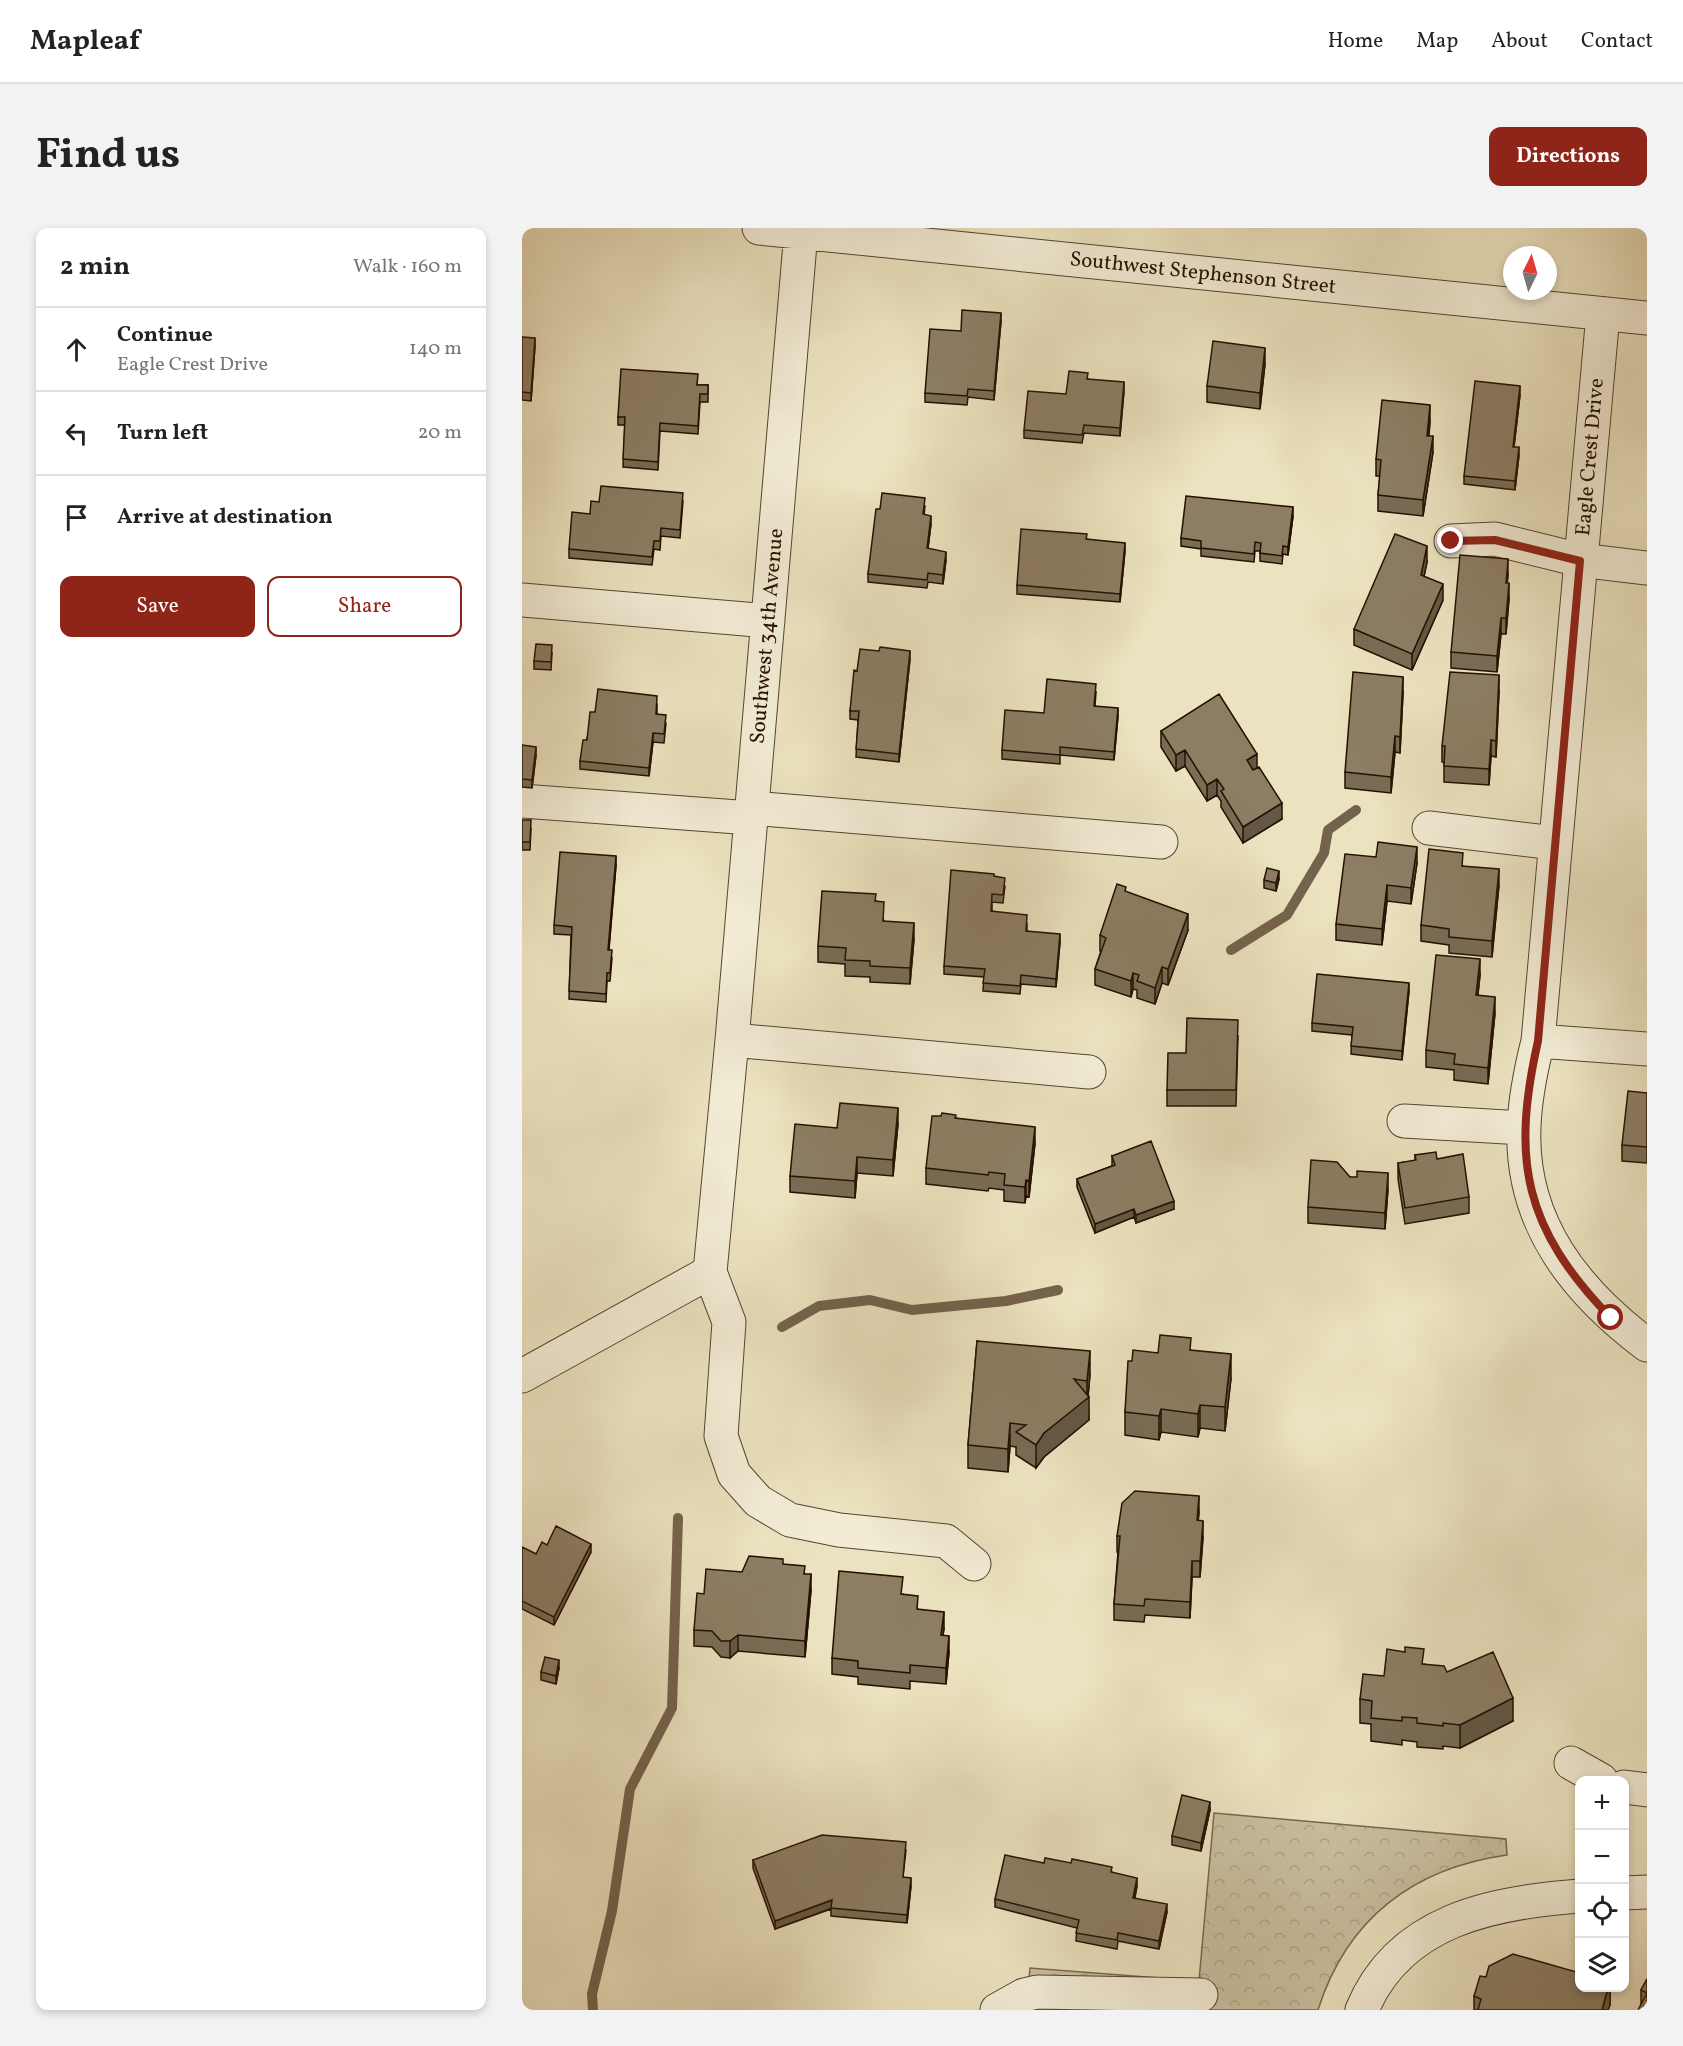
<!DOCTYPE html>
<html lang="en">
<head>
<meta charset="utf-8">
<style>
	body { margin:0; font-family:Vollkorn,serif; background:#f2f2f2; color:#222 }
	.controls { position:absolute; right:18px; bottom:18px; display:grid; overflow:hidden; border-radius:12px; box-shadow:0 3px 9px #0003 }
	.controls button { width:54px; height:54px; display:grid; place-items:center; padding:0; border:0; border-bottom:2px solid #e0e0e0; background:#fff; color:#222; font:30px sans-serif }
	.compass { position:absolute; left:981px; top:18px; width:54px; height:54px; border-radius:50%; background:#fff; box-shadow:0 3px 9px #0003; rotate:5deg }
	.stop { position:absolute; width:18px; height:18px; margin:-14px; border:4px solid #8f2418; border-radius:50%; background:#fff }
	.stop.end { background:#8f2418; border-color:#fff; box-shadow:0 2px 6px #0008 }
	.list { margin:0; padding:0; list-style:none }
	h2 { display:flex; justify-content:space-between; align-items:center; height:78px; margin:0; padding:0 24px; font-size:26px }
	h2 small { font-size:20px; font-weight:400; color:#767676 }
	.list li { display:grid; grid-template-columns:39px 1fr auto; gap:18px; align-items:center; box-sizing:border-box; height:84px; padding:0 24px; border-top:2px solid #e0e0e0 }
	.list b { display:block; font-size:22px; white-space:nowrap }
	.list p { margin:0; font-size:20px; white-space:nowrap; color:#767676 }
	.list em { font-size:20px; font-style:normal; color:#767676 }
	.actions { display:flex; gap:12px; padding:18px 24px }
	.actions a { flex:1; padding:14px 0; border:2px solid #8f2418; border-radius:12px; text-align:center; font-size:21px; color:#8f2418 }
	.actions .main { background:#8f2418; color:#fff }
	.icon { flex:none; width:33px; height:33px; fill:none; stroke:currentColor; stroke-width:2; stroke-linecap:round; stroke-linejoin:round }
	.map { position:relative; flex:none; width:1125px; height:1782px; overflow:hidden; border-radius:12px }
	header { display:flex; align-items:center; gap:36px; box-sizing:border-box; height:84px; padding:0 30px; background:#fff; border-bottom:2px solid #e0e0e0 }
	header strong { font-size:28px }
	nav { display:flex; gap:33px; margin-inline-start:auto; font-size:21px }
	.intro { display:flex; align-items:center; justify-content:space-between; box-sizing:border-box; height:144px; padding:0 36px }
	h1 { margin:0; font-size:42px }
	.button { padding:15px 27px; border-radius:12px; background:#8f2418; color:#fff; font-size:21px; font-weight:700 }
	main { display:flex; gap:36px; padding:0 36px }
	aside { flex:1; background:#fff; border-radius:12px; box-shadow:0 3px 9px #0003 }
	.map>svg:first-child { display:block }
	.forest { fill:url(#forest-crowns); stroke:#776750; stroke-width:1.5 }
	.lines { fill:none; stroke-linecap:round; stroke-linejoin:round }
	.stream { stroke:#74634c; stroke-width:10 }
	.minor-casing { stroke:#564430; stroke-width:35 }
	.minor { stroke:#f2ecd5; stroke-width:33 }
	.wall { fill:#786c55; stroke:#251000; stroke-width:1.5 }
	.shaded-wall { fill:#625845; stroke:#251000; stroke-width:1.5 }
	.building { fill:#8c7d63; stroke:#251000; stroke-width:1.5 }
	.route { stroke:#8f2418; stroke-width:8 }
	.labels { text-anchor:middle; stroke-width:6; stroke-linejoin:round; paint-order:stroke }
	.street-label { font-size:21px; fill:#251000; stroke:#f2ecd5 }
</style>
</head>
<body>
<header>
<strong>Mapleaf</strong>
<nav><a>Home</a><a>Map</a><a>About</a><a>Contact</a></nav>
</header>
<div class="intro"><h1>Find us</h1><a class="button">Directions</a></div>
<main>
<aside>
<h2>2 min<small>Walk · 160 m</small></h2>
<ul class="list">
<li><svg class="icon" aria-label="ahead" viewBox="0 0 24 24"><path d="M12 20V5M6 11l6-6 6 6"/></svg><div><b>Continue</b><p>Eagle Crest Drive</p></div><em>140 m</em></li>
<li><svg class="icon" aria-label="left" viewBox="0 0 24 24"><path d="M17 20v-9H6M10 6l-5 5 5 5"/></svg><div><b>Turn left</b></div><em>20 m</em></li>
<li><svg class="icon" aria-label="arrive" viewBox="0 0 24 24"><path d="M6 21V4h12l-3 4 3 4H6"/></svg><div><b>Arrive at destination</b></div></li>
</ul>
<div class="actions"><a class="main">Save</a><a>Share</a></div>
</aside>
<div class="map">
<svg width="1125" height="1782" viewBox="0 0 1125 1782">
	<defs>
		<pattern id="forest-crowns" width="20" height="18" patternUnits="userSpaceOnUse" patternTransform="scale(1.5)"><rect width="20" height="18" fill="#c9be9f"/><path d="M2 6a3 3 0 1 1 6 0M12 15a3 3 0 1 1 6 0" fill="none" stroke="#aca287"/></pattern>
	</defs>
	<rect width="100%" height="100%" fill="#ebe2bf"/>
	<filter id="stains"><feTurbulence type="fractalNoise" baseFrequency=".00333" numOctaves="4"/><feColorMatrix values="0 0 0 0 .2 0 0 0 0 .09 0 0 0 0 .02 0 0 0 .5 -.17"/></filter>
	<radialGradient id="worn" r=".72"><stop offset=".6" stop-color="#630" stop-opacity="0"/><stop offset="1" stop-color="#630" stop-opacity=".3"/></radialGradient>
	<path class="forest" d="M692,1585l292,26 1,16c-93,13 -160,63 -189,155h-292l4,-42 169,13z"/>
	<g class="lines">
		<path class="stream" d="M709,722l56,-35 37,-62 4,-23 28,-20
			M260,1099l37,-21 51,-6 42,10 94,-9 52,-11
			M71,1782l-1,-16 20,-83 18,-122 42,-81 6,-190"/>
		<g class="minor-casing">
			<path id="minor" d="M237,0l888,90
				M279,4l-69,808 -22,232 19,50 -8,114 13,38 24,27 32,19 49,10 107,11 28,23
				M1081,86l-65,727c-7,28 -13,56 -14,86 -4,95 51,164 123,218
				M929,313l44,-2 85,21 67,8
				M0,372l246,21
				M0,573l229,17
				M230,580l409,34
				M907,600l126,15
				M210,812l357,32
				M1016,813l109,8
				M882,893l119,7
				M0,1148l188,-104
				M1049,1535l30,17
				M1102,1559l23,3
				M1102,1665l23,-1
				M475,1782l27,-15 13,-3 164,3
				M840,1782c37,-90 131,-108 218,-114"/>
		</g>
		<use href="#minor" class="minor"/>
	</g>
	<path class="wall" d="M479,93l-7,79 -26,-3 -1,8 -42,-3v-9l36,-62z
		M0,109l13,9 -4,55 -9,-1z
		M743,136l-5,45 -53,-7v-16z
		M566,151l36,12 -4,45 -36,-3 -2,10 -58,-5v-8l42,-36z
		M176,157h10v17h-8l-2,32 -38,-3 -2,39 -35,-3 2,-42h-7v-8z
		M998,167l-6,52 5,8 -4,35 -51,-6v-8z
		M908,193l-1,15 4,16 -10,64 -45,-5v-16l2,-19h-4v-17z
		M161,273l-3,37 -19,-2 -1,14 -6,-1 -2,16 -83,-7v-9l21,-35 9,-12z
		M403,278l-1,9 7,9 -3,24 18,12 -3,24 -15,-2 -1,6 -59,-6v-8l12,-65z
		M771,288l-5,39 -5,-1 -1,10 -22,-3v-10h-5l-1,11 -53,-6v-7l-20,-3v-8z
		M565,311l38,12 -5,51 -103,-8v-9z
		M905,334l-3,14 19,24 -31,70 -58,-25v-16z
		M986,347l-1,8 2,16 -3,35h-5l-4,38 -46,-4v-16z
		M30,425l-1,17 -17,-1v-8z
		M388,431l-11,103 -43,-5 2,-37 -8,-1v-8l7,-40z
		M977,463l-3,66 -5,-1 -2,29 -45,-3v-20h-2v-16z
		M574,464l-1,14 23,10 -4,44 -54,-5v9l-58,-5v-9l42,-37z
		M881,465l-3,60 -5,-1 -4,41 -46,-5v-16z
		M135,476v10l9,9 -2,20 -11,-1 -4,34 -69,-7v-8l15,-49z
		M639,503l96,37 25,51 -39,24 -22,-36v-6l-4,-6 -10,6 -22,-35 -9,5 -15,-24z
		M0,517l14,10 -4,33 -10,-1z
		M0,592l9,8 -1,22h-8z
		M895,635l-6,41 -24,-3 -5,44 -46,-5v-16z
		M94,637l-7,85 3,8 -2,23h-3l-1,21 -37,-3 2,-64 -17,-1v-9z
		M941,638l36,19 -7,72 -43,-4v-8l-28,-4v-16z
		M472,648l11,10 -2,17 -11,-1v9l35,12v8l33,11 -4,45 -35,-3 -1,10 -37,-3 1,-14 -40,-3v-8z
		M757,651l-3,12 -12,-3v-8z
		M604,664l62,38 -20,55 -6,-2 -7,21 -18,-6v-8l-4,-1 -2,8 -36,-12v-16l6,-18h-1v-16z
		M354,673l8,20 30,18 -4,45 -40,-2v-5l-25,-1v-12l-27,-2v-16z
		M958,747l-2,20 17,18 -7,71 -34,-4v-10l-28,-3v-17z
		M887,763l-7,69 -51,-6 1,-19 -40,-4v-8z
		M716,808l-2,70h-69v-16l19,-37z
		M1125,865v70l-25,-2v-16z
		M434,890l79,25 -6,54 -3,-1 -1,7 -21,-2v-11l-15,-2 -1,3 -62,-7v-16z
		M376,896l-5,52 -36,-3 -2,25 -65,-6v-16l47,-48z
		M893,927l54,42v16l-64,11 -7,-45v-16l17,-2z
		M590,928l62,53 -38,14 -2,-6 -39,16 -18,-46v-8l35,-13z
		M828,949l38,12 -3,40 -77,-6v-16z
		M455,1113l113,33 -2,22 1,24 -45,37 -8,11 -20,-13v-8l-6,-1 -2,26 -40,-4v-23z
		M669,1122l40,28 -6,53 -25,-3 -2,9 -37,-5 -2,8 -34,-5v-23l7,-51 26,-8z
		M677,1284l-1,9 5,16 -3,40h-8l-2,41 -45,-3 -1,7 -30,-2v-16l4,-52h-1v-16z
		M25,1317l44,7 -37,73 -32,-16v-62l14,7z
		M261,1336l22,10 6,16 -6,67 -67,-6 -8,7 -9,-1 -9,-10 -18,-1v-16l10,-36 38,-22z
		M381,1366l15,15 26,19 -1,7 6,17 -3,32 -36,-3v8l-52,-5v-7l-26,-3v-16z
		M902,1436l23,8 66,49 -53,27 -17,-2v3l-26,-2v-5l-15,-2v5l-31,-4v-17l-11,-1v-24l24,-23z
		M37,1440l-3,16 -15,-4v-8z
		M688,1582l-9,41 -29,-6v-9z
		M384,1622l-3,27 8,9 -4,37 -76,-7v-7l-56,20 -22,-61v-8z
		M522,1635l68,9 25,14 -2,12 32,14 -8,37 -41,-8 -1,8 -41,-8 1,-13 -82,-21v-8z
		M964,1749l124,11v17l-2,5h-134v-14z
		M1125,1751v31l-6,-6v-14z"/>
	<path class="shaded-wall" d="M479,85v8l-7,79v-9z
		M13,110v8l-4,55v-8z
		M743,120v16l-5,45v-16z
		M602,154v9l-4,45v-8z
		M998,158v9l-7,60v-8z
		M908,177v16l-3,31v-16z
		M911,208v16l-10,64v-16z
		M997,219v8l-4,35v-9z
		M771,279v9l-5,39v-8z
		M409,288v8l-4,32v-8z
		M603,315v8l-5,51v-8z
		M905,318v16l-6,29v-16z
		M424,324v8l-3,24v-9z
		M986,331v16l-2,24v-16z
		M987,355v16l-3,35v-16z
		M921,356v16l-31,70v-16z
		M979,390v16l-4,38v-16z
		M388,423v8l-11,103v-8z
		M977,447v16l-3,66v-16z
		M881,449v16l-3,60v-16z
		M596,480v8l-4,44v-8z
		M131,505v9l-4,34v-8z
		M873,508v16l-4,41v-16z
		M969,512v16l-2,29v-16z
		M14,519v8l-4,33v-8z
		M663,522v16l-9,5v-16z
		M735,526v16l-10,6v-16z
		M695,551v16l-10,6v-16z
		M760,575v16l-39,24v-16z
		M895,619v16l-6,41v-16z
		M94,628v9l-8,93v-8z
		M977,641v16l-7,72v-16z
		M757,643v8l-3,12v-8z
		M865,657v16l-5,44v-16z
		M666,686v16l-20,55v-16z
		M392,695v16l-4,45v-16z
		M538,706v8l-4,45v-8z
		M958,731v16l-4,36v-16z
		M640,739v16l-7,21v-16z
		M611,745v16l-2,8v-16z
		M887,755v8l-7,69v-9z
		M973,769v16l-7,71v-16z
		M376,880v16l-5,52v-16z
		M513,899v16l-6,54v-16z
		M335,929v16l-2,25v-17z
		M866,945v16l-3,40v-16z
		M504,952v16l-1,7v-16z
		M652,973v8l-38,14v-8z
		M612,981v8l-39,16v-9z
		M568,1123v23l-2,24 1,-1v23l-45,37 -8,11v-23l8,-12 43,-35v-17z
		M709,1126v24l-6,53v-24z
		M678,1177v23l-2,9v-23z
		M639,1181v23l-2,8v-24z
		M488,1195v23l-2,26v-23z
		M677,1268v16l-2,24v-16z
		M681,1293v16l-3,40v-16z
		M69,1316v8l-37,73v-8z
		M670,1333v16l-2,41v-16z
		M289,1346v16l-6,67v-16z
		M422,1384v16l-3,23v-16z
		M216,1407v16l-8,7v-17z
		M427,1408v16l-3,32v-16z
		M37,1432v8l-3,16v-8z
		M991,1470v23l-53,27v-23z
		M688,1574v8l-9,41v-8z
		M389,1650v8l-4,37v-8z
		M615,1650v8l-4,20v-8z
		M310,1672v8l-57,21v-8z
		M645,1676v8l-8,37v-8z
		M1086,1760h2v17l-2,5h-6z"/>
	<path class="building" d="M440,82l39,3 -7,78 -26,-2 -1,7 -42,-3 5,-64 31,2z
		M0,109l13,1 -4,55 -9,-1z
		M691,113l52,7 -5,45 -53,-7z
		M99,141l77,5 -1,11h11v9h-8l-2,32 -38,-3 -2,39 -35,-3 2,-42h-7z
		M547,143l19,2 -1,6 37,3 -4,46 -36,-3 -2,10 -58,-5 4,-39 38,3z
		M953,153l45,5 -7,61h6l-4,34 -51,-5z
		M860,172l48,5 -3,31h6l-10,64 -45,-5 3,-35 -5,-1z
		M79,258l82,7 -3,37 -19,-2 -1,13h-6l-2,16 -83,-8 3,-37 18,2 1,-13 8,1z
		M360,265l43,5 -2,16 8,2 -4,32 19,4 -3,23 -15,-2 -1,7 -59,-6 8,-65h4z
		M664,268l107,11 -5,40 -5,-1 -1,10 -22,-3 1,-10 -6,-1 -1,12 -53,-6v-7l-20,-3z
		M499,301l66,5 -1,5 39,4 -5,51 -103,-9z
		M873,306l32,12 -6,29 22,9 -31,70 -58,-25z
		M938,327l48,4 -2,24h3l-3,35h-5l-4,38 -46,-4z
		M14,416l16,1 -1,17 -17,-1z
		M358,419l30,4 -11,103 -43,-5 3,-38h-9l4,-41 3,1 3,-22 19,2z
		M831,444l50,5 -3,60 -5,-1 -4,41 -46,-5z
		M928,444l49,3 -3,66 -5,-1 -2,29 -45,-3 1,-20h-3z
		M525,451l49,5 -2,22 24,2 -4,44 -54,-5v8l-58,-5 3,-40 39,3z
		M76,461l59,7 -1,18 10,1 -2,19 -11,-1 -4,35 -69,-7 3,-21h4l3,-28h5z
		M697,466l38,60 -10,6 6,10 6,-3 23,36 -39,24 -22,-36 3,-2 -7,-10 -10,6 -22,-35 -9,5 -15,-24z
		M0,517l14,2 -4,33 -10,-1z
		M0,592h9l-1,22h-8z
		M856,614l39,5 -6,41 -24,-3 -5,44 -46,-5 9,-70 31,3z
		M907,621l34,4 -1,13 37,3 -7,72 -43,-4v-8l-28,-4z
		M38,624l56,4 -8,94h4l-2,23h-3l-1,21 -37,-3 3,-64 -18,-2z
		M745,640l12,3 -3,12 -12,-3z
		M429,642l43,4v2l11,2 -2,17 -11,-1 -1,17 36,4 -1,16 34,3 -4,45 -35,-4 -1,11 -37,-3 2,-14 -41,-3z
		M595,656l9,3 -1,4 63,23 -20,55 -6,-2 -7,21 -18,-7 2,-6 -6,-2 -2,8 -36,-12 11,-31 -6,-3z
		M300,663l54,3 -1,7 9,1 -1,19 31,2 -4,45 -40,-2v-5l-25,-1 1,-12 -28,-2z
		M914,727l44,4 -4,36 19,2 -7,71 -34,-4 1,-10 -29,-4z
		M795,746l92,9 -7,68 -51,-5 2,-19 -41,-4z
		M665,790l51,2 -2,70h-69l1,-37h18z
		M1106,863l19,2v54l-25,-2z
		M318,875l58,5 -5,52 -36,-3 -2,24 -65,-5 5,-52 42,4z
		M420,885l14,2 -1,3 80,9 -6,54 -3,-1 -1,7 -21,-2 1,-11 -16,-2 -1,3 -62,-7 6,-52h9z
		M629,913l23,60 -38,14 -2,-6 -39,15 -18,-45 38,-14 -3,-9z
		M914,924l1,7 26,-5 6,43 -64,11 -7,-45 18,-3 -1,-5z
		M789,932l26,2 13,15h7v-6l31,2 -3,40 -77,-6z
		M638,1107l31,3 -1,12 41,4 -6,53 -25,-2 -2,9 -37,-5 -2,7 -34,-4 3,-51h4l1,-11 25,3z
		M455,1113l113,10 -3,30 -13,-2 15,18 -45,36 -8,12 -20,-13 10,-7 -16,-2 -2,26 -40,-4z
		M613,1263l64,5 -2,24 6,1 -3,40h-8l-2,41 -45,-3 -1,7 -30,-2 6,-68h-3l5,-33z
		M34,1298l35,18 -37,73 -32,-16v1v-55l14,7 6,-12 5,3z
		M227,1328l34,3v5l22,2 -1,8h7l-6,67 -67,-6 -8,6h-9l-9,-10 -18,-1 3,-37 7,1 2,-25 36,3z
		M317,1343l64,6 -2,17 17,2 -1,13 27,3 -3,23 8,1 -3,32 -36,-3v8l-52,-5v-7l-26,-3z
		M883,1419l19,2 -2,15 22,2 3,6 46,-20 20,46 -53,27 -17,-2v3l-26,-3v-5l-15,-1v4l-31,-3 1,-17 -12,-2 3,-25 21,2 3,-27 18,3z
		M23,1429l14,3 -3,16 -15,-4z
		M660,1567l28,7 -9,41 -29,-7z
		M300,1607l84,7 -3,35 8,1 -4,37 -76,-7 1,-8 -57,21 -22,-61z
		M483,1627l39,8 1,-5 26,5 1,-4 40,8 -1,5 26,6 -4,20 34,6 -8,37 -41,-8 -1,7 -41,-7 3,-13 -84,-21z
		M991,1726l67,19v15h28l-6,22h-124l3,-11 -7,-3 6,-20 6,1 3,-11z
		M1125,1751v31h-9l9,-17 -6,-3z"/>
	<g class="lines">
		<path class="route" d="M929,313l44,-1 85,21 -42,480c-27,120 -14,187 73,277"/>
	</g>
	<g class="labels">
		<g class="street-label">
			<text transform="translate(681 44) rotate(6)" y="7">Southwest Stephenson Street</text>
			<text transform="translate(1067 229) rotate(-85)" y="7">Eagle Crest Drive</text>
			<text transform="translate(244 408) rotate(-85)" y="7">Southwest 34th Avenue</text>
		</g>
	</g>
	<rect width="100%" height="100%" filter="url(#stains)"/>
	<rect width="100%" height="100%" fill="url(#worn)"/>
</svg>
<div class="controls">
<button>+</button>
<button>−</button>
<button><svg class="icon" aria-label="locate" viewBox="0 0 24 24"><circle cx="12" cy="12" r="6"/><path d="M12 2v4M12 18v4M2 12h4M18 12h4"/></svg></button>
<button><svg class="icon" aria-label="layers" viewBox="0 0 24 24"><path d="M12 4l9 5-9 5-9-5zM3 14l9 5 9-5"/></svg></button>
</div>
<svg class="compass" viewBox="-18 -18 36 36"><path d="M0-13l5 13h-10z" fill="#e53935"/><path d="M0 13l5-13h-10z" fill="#767676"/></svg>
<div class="stop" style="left:1089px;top:1090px"></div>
<div class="stop end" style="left:929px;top:313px"></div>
</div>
</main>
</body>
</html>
